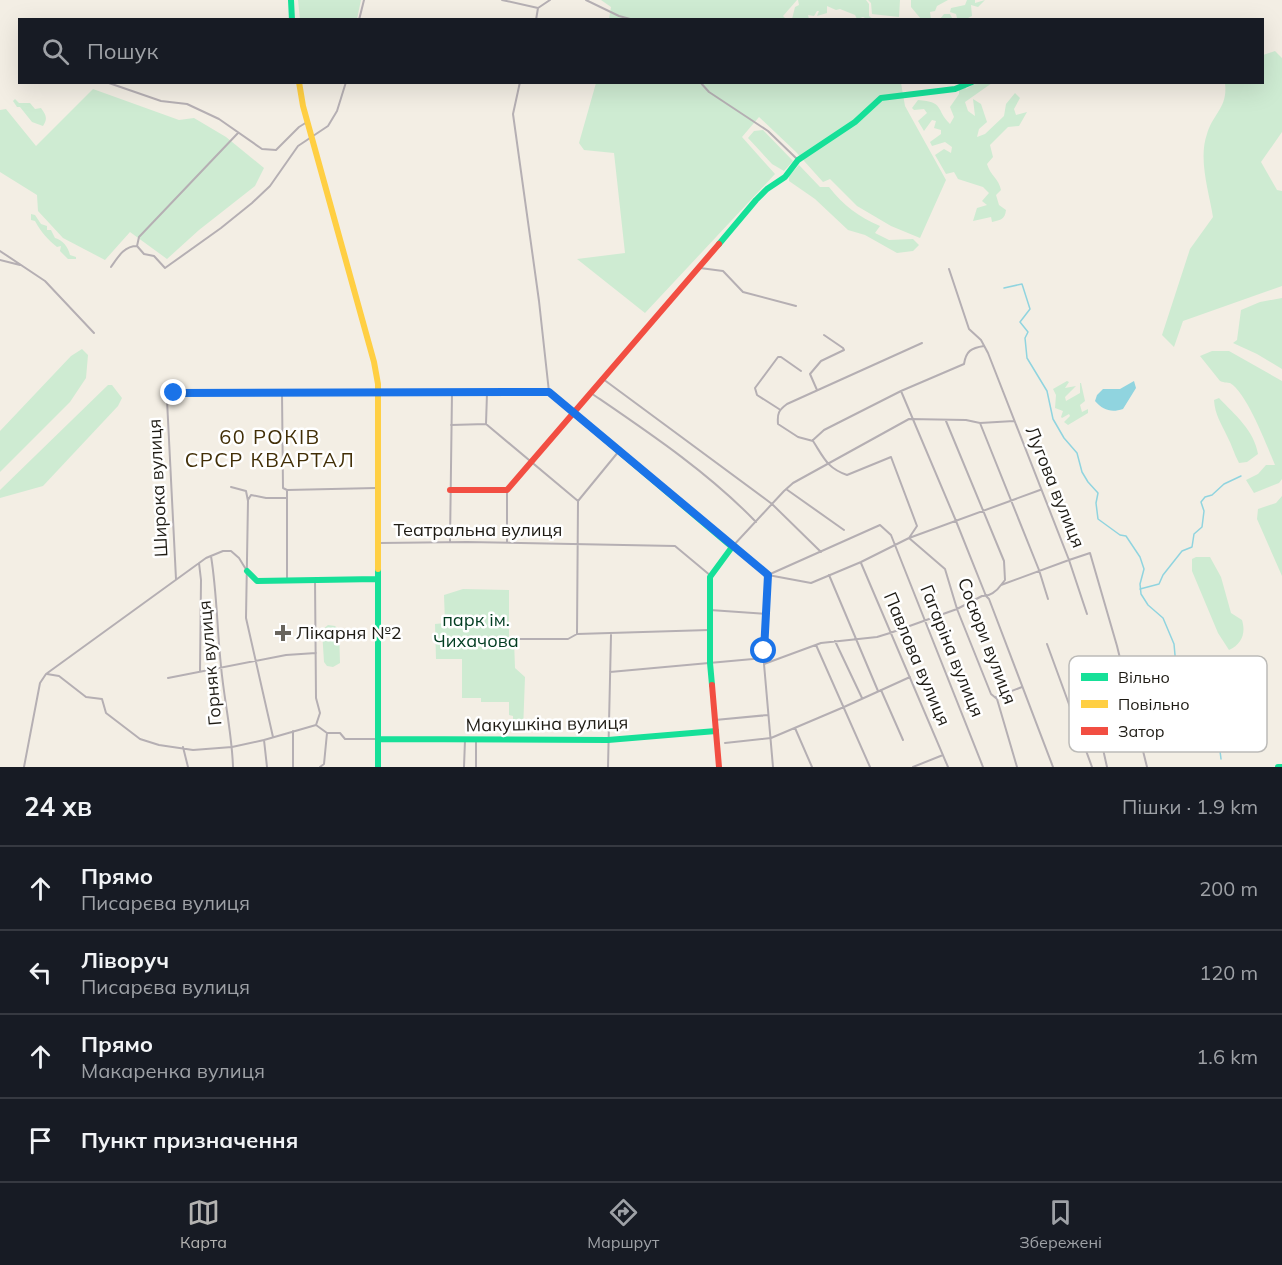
<!DOCTYPE html>
<html lang="uk">
<head>
<meta charset="utf-8">
<style>
	body { margin:0; font-family:Mulish,sans-serif; background:#20242c; color:#f1f3f6 }
	.stop { position:absolute; width:18px; height:18px; margin:-14px; border:4px solid #1a73e8; border-radius:50%; background:#fff }
	.stop.end { background:#1a73e8; border-color:#fff; box-shadow:0 2px 6px #0008 }
	.list { margin:0; padding:0; list-style:none }
	h2 { display:flex; justify-content:space-between; align-items:center; height:78px; margin:0; padding:0 24px; font-size:26px }
	h2 small { font-size:20px; font-weight:400; color:#9ea1a6 }
	.list li { display:grid; grid-template-columns:39px 1fr auto; gap:18px; align-items:center; box-sizing:border-box; height:84px; padding:0 24px; border-top:2px solid #363941 }
	.list b { display:block; font-size:22px; white-space:nowrap }
	.list p { margin:0; font-size:20px; white-space:nowrap; color:#9ea1a6 }
	.list em { font-size:20px; font-style:normal; color:#9ea1a6 }
	.icon { flex:none; width:33px; height:33px; fill:none; stroke:currentColor; stroke-width:2; stroke-linecap:round; stroke-linejoin:round }
	.map { position:relative; flex:none; width:1282px; height:767px; overflow:hidden }
	.search { position:absolute; background:#171b24; box-shadow:0 6px 24px #0002; left:18px; right:18px; top:18px; height:66px; display:flex; align-items:center; gap:15px; box-sizing:border-box; padding:0 21px; border-radius:0px; color:#9ea1a6; font-size:22px }
	.sheet { height:414px; background:#171b24 }
	nav { display:flex; justify-content:space-around; align-items:center; box-sizing:border-box; height:84px; border-top:2px solid #363941; background:#171b24; font-size:16px; color:#9ea1a6 }
	nav a { display:grid; justify-items:center; gap:3px }
	nav .on { color:#b4b3b1 }
	.map>svg:first-child { display:block }
	.green { fill:#ceebd2 }
	.water { fill:#90d4df }
	.lines { fill:none; stroke-linecap:round; stroke-linejoin:round }
	.stream { stroke:#90d4df; stroke-width:1.5 }
	.street { stroke:#b5afb3; stroke-width:2 }
	.fast { stroke:#16e098; stroke-width:6 }
	.slow { stroke:#ffcf43; stroke-width:6 }
	.jam { stroke:#f24e42; stroke-width:6 }
	.route { stroke:#1a73e8; stroke-width:8 }
	.poi-dot { fill:#69655d; stroke:#fff; stroke-width:2 }
	.labels { text-anchor:middle; stroke-width:5; stroke-linejoin:round; paint-order:stroke }
	.street-label { font-size:18px; fill:#1e1b14; stroke:#fff }
	.park-label { font-size:18px; fill:#003c20; stroke:#fff }
	.poi-label { font-size:18px; fill:#1e1b14; stroke:#fff; text-anchor:start }
	.neighbourhood-label { font-size:20px; letter-spacing:1.5px; fill:#422f07; stroke:#fff }
	.key { fill:#fff; stroke:#bcbbb8; stroke-width:1.5 }
	.key-label { font-size:16px; fill:#1e1b14 }
</style>
</head>
<body>
<div class="map">
<svg width="1282" height="767" viewBox="0 0 1282 767">
	<rect width="100%" height="100%" fill="#f3eee4"/>
	<path class="green" d="M298,0h63l-4,19 -57,1z
		M601,0h196l-14,16 4,4 -178,-1 2,-12z
		M798,0h68l3,4v12l4,3h-6l-4,-2 -6,2 -2,-4 -15,-6 -4,1 -9,-4v7l-10,3 2,-5h-2l-3,5 -6,-1 1,4h-17l3,-12 4,-2z
		M868,0h32l-1,17 -27,-3 -1,-11z
		M911,0h37l-11,6 -2,5 -5,1 1,7h-10l-10,-12z
		M975,0v3l10,-3 -7,7 -7,-2 1,11 -6,3h-26l4,-5h6l2,4h5l-1,-4 -6,-2 1,-4 14,-3 2,-5z
		M1275,51l7,7v74l-21,30 16,28 5,1v95l-99,35 -9,26 -12,-12 28,-86 23,-32c-4,-25 -15,-58 -6,-83 6,-21 21,-26 18,-51l37,-1 1,-27z
		M596,83h305l4,23 41,74 -26,58 -29,-12 -34,-20 -27,-27 -7,3 -27,-30 -37,-35 -17,20 33,37 -130,139 -68,-54 48,-6 -11,-100 -30,-3 -5,-7z
		M959,84l6,-1 1,6 10,-6h16l-27,19 3,9 7,5 -2,-17 8,5 6,18 -8,7 -2,8 8,-3 19,-18 2,-12 9,-11 5,5 -6,11 2,6 11,-3 -8,14 -11,1 -18,18 3,12 -6,7c3,11 12,15 14,26l-5,5 3,10 7,5c-1,9 -5,10 -14,12l-1,-5 -18,4 4,-13 10,-3 -5,-4 7,-8 -6,-6 -25,-8 -4,-7 -8,2 -11,-19 9,-6 7,4 1,-6 -7,-5 -13,4 -2,-4 11,-8v-4l-7,-2 2,-7 -4,-1 -8,11 -6,-10 9,-8 -3,-4 -10,1 -2,-2 6,-8c27,2 17,9 32,24l4,-7 -4,-10 9,-13z
		M93,89l86,31 15,-2 32,19 38,31 -9,18 -56,44 -32,29 -37,-27 -25,28 -42,-22 -25,-27 -1,-16 -37,-23v-62l6,-1 30,37z
		M15,99l4,4h11l5,6 6,-1c5,7 7,10 2,18l-11,-4 -12,-15h-3l-4,-6z
		M763,130l30,31 -9,10 -12,-7 -24,-26 6,-7z
		M799,165l21,22h9c14,18 30,30 51,39l-5,7 14,7 24,-1 6,6 -6,6 -16,2 -32,-18 -17,-5 -33,-31 -26,-18v-5z
		M31,214l4,1 6,9 6,2v4h4l4,8c8,2 13,9 15,17l6,2v2h-8l-8,-8 1,-5 -4,1c-9,-7 -16,-15 -22,-26l-4,-1z
		M1282,298v71l-25,-15 -24,-11 4,-3 4,-30 19,-8z
		M82,349l6,6 -2,23 -16,24 -70,70v-41l71,-75z
		M1212,351h17l53,30v98l-3,4 -25,10 -8,-13 12,-6 8,-9h9c-8,-19 -28,-72 -45,-82 -1,0 -9,-1 -10,-2l-20,-25z
		M1067,381l2,1 -4,6 11,-2 -11,11 1,4 14,-8v-10h1l4,18 -5,4 2,7 6,-3v4l-20,12 -4,-3 6,-6 -1,-2 -7,4 -1,-1 2,-6 -8,-3 1,-13 -3,-6z
		M108,385h4l10,13 -4,8 -75,80 -43,12v-8z
		M1219,398c16,17 35,32 39,56l-11,8 -8,1c-5,-9 -7,-18 -12,-27 -6,-13 -12,-21 -13,-36z
		M1282,496v80l-25,-57 1,-10 18,-6z
		M1196,557h14l11,20 10,36 11,7c4,13 0,24 -13,30l-11,-17 -26,-62v-12z
		M463,589l46,1v49l5,1 1,28 10,9 -2,54h-10v-15l-4,-1v-13h-28v-4h-19v-39h-26l-1,-35 10,-1 -1,-28z
		M328,625l7,1 4,4 1,33 -7,4 -6,-1 -3,-4 -2,-32z"/>
	<path class="water" d="M1134,381l2,7 -13,21c-12,4 -20,1 -28,-8l2,-6 6,-6h17z"/>
	<g class="lines">
		<path class="stream" d="M1004,288l18,-4 8,25 -10,13 8,10 -3,6 2,20 20,33 6,28 11,19 13,15 5,19 6,10 10,11 -2,10 2,16 22,16 6,1 14,21 4,12 -4,15 1,10 7,11 15,13 11,26 2,22 10,13 34,72 1,8
			M1140,589l19,-5 4,-9 19,-24 10,-4 2,-13 8,-7 2,-16 -3,-9 4,-5 7,-2 12,-11 17,-8"/>
		<path class="street" d="M502,0l36,8
			M586,0l33,16 15,4
			M359,20l5,-20
			M536,20l2,-12 12,-8
			M106,82l55,19 26,3 32,15 43,30 14,1 23,-23 8,-5
			M520,82l-7,32 26,187 10,91
			M700,82l9,10 59,39 30,29
			M137,246l2,-9 99,-104
			M0,251l45,30 49,52
			M0,260l20,5
			M111,267c7,-10 13,-21 26,-21l7,8 10,2 11,12 56,-40 31,-25 18,-17 28,-40 30,-20 9,-15 9,-29
			M700,268l23,3 20,21 53,14
			M949,269l20,60 12,11 7,13 81,207 21,-7 27,93 30,121
			M922,343l-135,61c-8,6 -10,9 -9,20l20,13 15,4c11,17 14,27 34,34l44,-18 26,69 -8,12 36,31 12,40 34,85 6,5 20,68
			M603,379l169,125 49,48
			M817,390l-7,-16 11,-13 23,-11 -1,-2 -19,-13
			M901,391l55,130 30,75 3,3 64,168
			M282,393l1,95 4,2 89,-2
			M591,393c57,39 117,79 165,129
			M779,409l-22,-14 -2,-7 23,-31h3l20,14
			M946,421l58,140 1,19 -4,5
			M980,423l59,147 9,29
			M486,424l1,-31
			M451,425l35,-1 92,77
			M813,440l11,-10 77,-39 63,-27c2,-13 7,-16 20,-18
			M231,487l15,4 2,10 -2,117 27,119
			M786,489l58,41
			M287,490v89
			M248,500l3,-5 15,3h21
			M450,542l2,-149
			M507,542v-52
			M380,543l87,-1 208,4 36,30
			M734,545l34,30 -4,89 9,103
			M732,547l52,-56 9,-8 116,-64 57,1 14,3 34,-2
			M211,556c6,37 6,73 10,110 3,34 11,67 12,101
			M199,563l2,17 -1,91
			M861,563l87,204
			M768,575l112,-50 11,10 92,232
			M768,575l43,8 50,-21 48,-24 131,-48
			M829,575l49,116
			M176,579l-9,-179 1,-5 6,-2h202
			M315,579l1,119 4,15 -4,12
			M710,610l56,4
			M577,634l1,-133 41,-50
			M516,639h52l9,-5 132,-4
			M835,641l27,57
			M1047,644l45,123
			M816,645l54,122
			M764,664l57,-21 56,-6 13,-4 67,-24 25,-13c7,1 15,-5 19,-11l68,-25 18,54
			M1084,664l23,103
			M610,672l154,-14
			M47,674l12,2 27,21 16,2 4,14 34,26 19,6 34,5 39,-3 32,-7
			M168,678l118,-23 30,-2
			M881,690l22,50
			M996,697l26,-10
			M1074,717l58,-11
			M715,720l53,-5
			M795,728l17,39
			M293,731v36
			M725,743l46,-5 73,-31 66,-30
			M183,747l5,20
			M24,767l16,-84 6,-9 160,-116 17,-7h8l8,7 8,13
			M267,767l-3,-27 52,-15 11,8h13l5,6h33
			M320,767l4,-3 3,-31
			M464,767l1,-27
			M476,767v-27
			M608,767l3,-132
			M913,767l30,-12"/>
		<path class="fast" d="M291,0l1,20
			M719,244l37,-44 11,-11 18,-12 13,-17 57,-38 26,-24 74,-9 17,-7
			M378,393l171,-1 183,155 -22,30v86l2,22
			M378,569v198
			M247,571l10,10 120,-2
			M378,739l230,1 108,-9
			M1278,767h4"/>
		<path class="slow" d="M299,82l4,24 71,256 4,22v185"/>
		<path class="jam" d="M450,490h57l212,-246
			M712,685l7,82"/>
	</g>
	<g class="lines">
		<path class="route" d="M174,393l375,-1 219,183 -4,76"/>
	</g>
	<path class="poi-dot" d="M280 624h6v6h6v6h-6v6h-6v-6h-6v-6h6z"/>
	<g class="labels">
		<g class="street-label">
			<text transform="translate(1055 487) rotate(68)" y="6">Лугова вулиця</text>
			<text transform="translate(158 488) rotate(-93)" y="6">Широка вулиця</text>
			<text x="478" y="536">Театральна вулиця</text>
			<text transform="translate(987 641) rotate(69)" y="6">Сосюри вулиця</text>
			<text transform="translate(952 651) rotate(68)" y="6">Гагаріна вулиця</text>
			<text transform="translate(917 659) rotate(67)" y="6">Павлова вулиця</text>
			<text transform="translate(210 663) rotate(-95)" y="6">Горняк вулиця</text>
			<text transform="translate(547 724) rotate(-1)" y="6">Макушкіна вулиця</text>
		</g>
		<g class="park-label">
			<text x="476" y="626">парк ім.<tspan x="476" dy="21">Чихачова</tspan></text>
		</g>
		<g class="poi-label">
			<text x="296" y="639">Лікарня №2</text>
		</g>
		<g class="neighbourhood-label">
			<text x="270" y="444">60 РОКІВ<tspan x="270" dy="23">СРСР КВАРТАЛ</tspan></text>
		</g>
	</g>
	<rect x="1069" y="656" width="198" height="96" rx="9" class="key"/>
	<rect x="1081" y="673" width="27" height="8" fill="#16e098"/>
	<rect x="1081" y="700" width="27" height="8" fill="#ffcf43"/>
	<rect x="1081" y="727" width="27" height="8" fill="#f24e42"/>
	<g class="key-label">
		<text x="1118" y="683">Вільно</text>
		<text x="1118" y="710">Повільно</text>
		<text x="1118" y="737">Затор</text>
	</g>
</svg>
<div class="stop" style="left:764px;top:651px"></div>
<div class="stop end" style="left:174px;top:393px"></div>
<div class="search"><svg class="icon" aria-label="search" viewBox="0 0 24 24"><circle cx="10" cy="10" r="6"/><path d="M15 15l6 6"/></svg>Пошук</div>
</div>
<section class="sheet">
<h2>24 хв<small>Пішки · 1.9 km</small></h2>
<ul class="list">
<li><svg class="icon" aria-label="ahead" viewBox="0 0 24 24"><path d="M12 20V5M6 11l6-6 6 6"/></svg><div><b>Прямо</b><p>Писарєва вулиця</p></div><em>200 m</em></li>
<li><svg class="icon" aria-label="left" viewBox="0 0 24 24"><path d="M17 20v-9H6M10 6l-5 5 5 5"/></svg><div><b>Ліворуч</b><p>Писарєва вулиця</p></div><em>120 m</em></li>
<li><svg class="icon" aria-label="ahead" viewBox="0 0 24 24"><path d="M12 20V5M6 11l6-6 6 6"/></svg><div><b>Прямо</b><p>Макаренка вулиця</p></div><em>1.6 km</em></li>
<li><svg class="icon" aria-label="arrive" viewBox="0 0 24 24"><path d="M6 21V4h12l-3 4 3 4H6"/></svg><div><b>Пункт призначення</b></div></li>
</ul>
</section>
<nav>
<a class="on"><svg class="icon" aria-label="map" viewBox="0 0 24 24"><path d="M3 6l6-2 6 2 6-2v14l-6 2-6-2-6 2zM9 4v14M15 6v14"/></svg>Карта</a>
<a><svg class="icon" aria-label="directions" viewBox="0 0 24 24"><path d="M12 3l9 9-9 9-9-9zM9 14v-3h6M13 9l2 2-2 2"/></svg>Маршрут</a>
<a><svg class="icon" aria-label="saved" viewBox="0 0 24 24"><path d="M7 4h10v16l-5-4-5 4z"/></svg>Збережені</a>
</nav>
</body>
</html>
